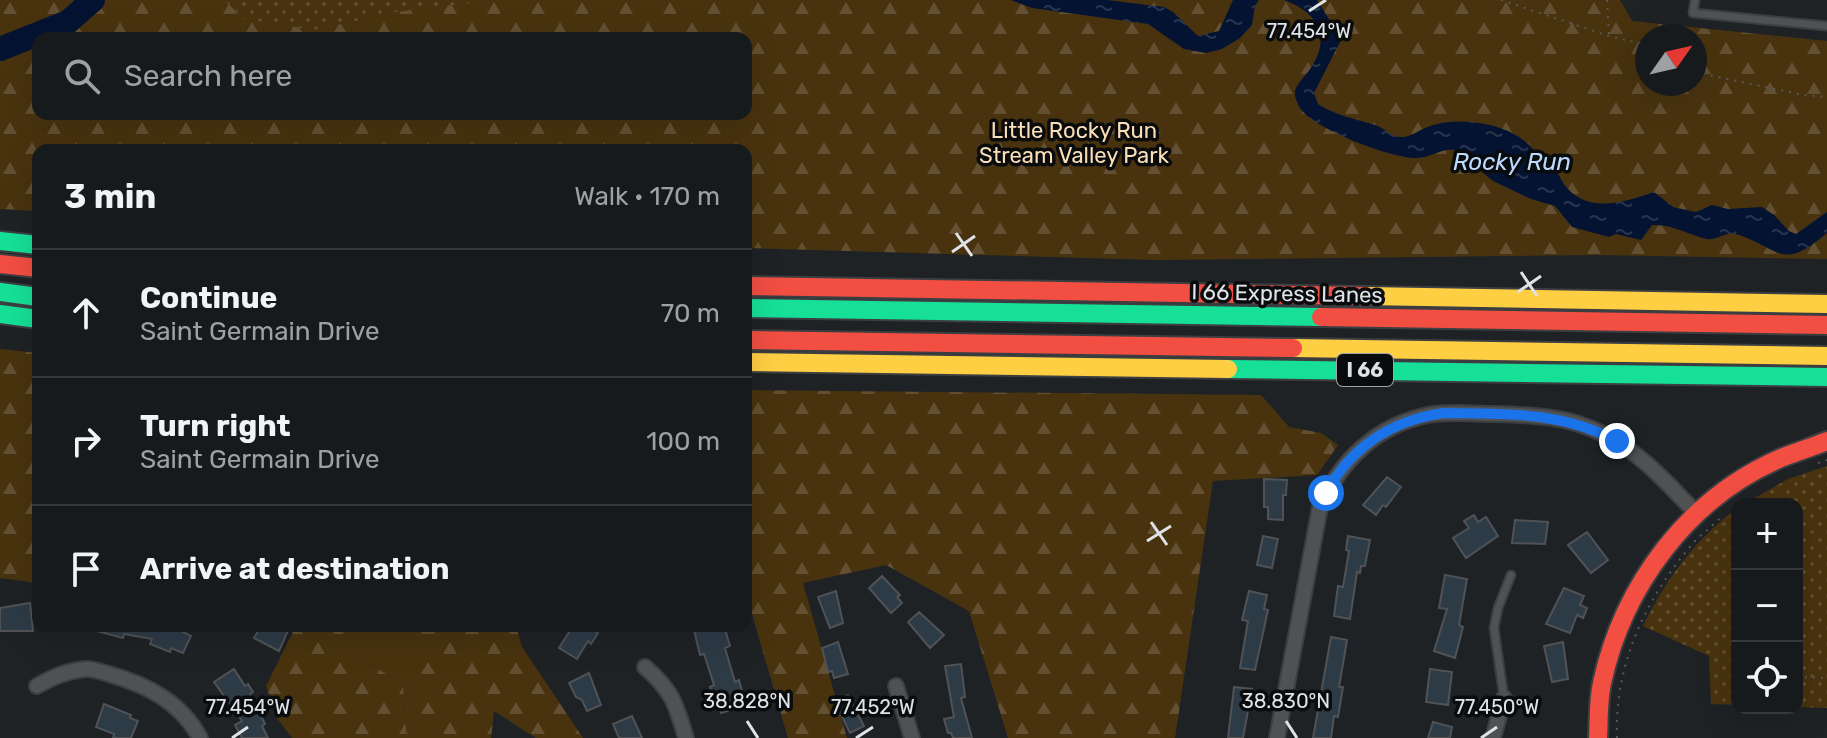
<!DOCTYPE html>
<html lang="en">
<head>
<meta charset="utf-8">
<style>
	body { margin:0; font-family:Rubik,sans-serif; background:#242729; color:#f1f3f6 }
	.controls { position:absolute; right:24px; bottom:24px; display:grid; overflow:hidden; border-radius:16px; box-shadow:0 8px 32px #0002 }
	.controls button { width:72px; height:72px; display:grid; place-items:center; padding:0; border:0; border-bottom:2px solid #36383b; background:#171a1c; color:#f1f3f6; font:40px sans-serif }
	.compass { position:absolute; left:1635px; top:24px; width:72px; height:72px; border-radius:50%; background:#171a1c; box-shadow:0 8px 32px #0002; rotate:56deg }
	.stop { position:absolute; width:24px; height:24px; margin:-18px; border:6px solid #1a73e8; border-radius:50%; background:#fff }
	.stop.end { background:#1a73e8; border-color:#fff; box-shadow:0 2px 8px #0008 }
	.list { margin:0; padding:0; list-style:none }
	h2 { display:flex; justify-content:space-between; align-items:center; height:104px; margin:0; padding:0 32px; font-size:34px }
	h2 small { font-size:26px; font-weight:400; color:#9ea1a3 }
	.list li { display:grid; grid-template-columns:52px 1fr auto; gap:24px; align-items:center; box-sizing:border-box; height:128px; padding:0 32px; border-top:2px solid #36383b }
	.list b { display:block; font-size:30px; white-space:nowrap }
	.list p { margin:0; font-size:26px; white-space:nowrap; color:#9ea1a3 }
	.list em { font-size:26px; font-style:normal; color:#9ea1a3 }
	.icon { flex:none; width:44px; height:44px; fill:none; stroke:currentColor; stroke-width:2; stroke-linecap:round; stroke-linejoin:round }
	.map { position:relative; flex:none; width:1827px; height:738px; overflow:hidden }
	.search { position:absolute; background:#171a1c; box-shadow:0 8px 32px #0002; left:32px; top:32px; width:720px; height:88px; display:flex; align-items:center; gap:20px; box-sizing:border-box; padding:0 28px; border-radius:16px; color:#9ea1a3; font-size:30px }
	.panel { position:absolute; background:#171a1c; box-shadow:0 8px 32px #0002; left:32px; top:144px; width:720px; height:488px; border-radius:16px }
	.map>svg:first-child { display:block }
	.green { fill:#49330f }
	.forest { fill:url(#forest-firs); fill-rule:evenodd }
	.park { fill:url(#park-dots) }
	.water { fill:url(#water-ripples) }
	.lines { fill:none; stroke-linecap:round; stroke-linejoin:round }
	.river { stroke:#031331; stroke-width:24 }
	.building { fill:#2d3b47; stroke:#505255; stroke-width:2 }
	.lane-casing { stroke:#3c3e41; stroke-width:11 }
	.street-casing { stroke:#3c3e41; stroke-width:18 }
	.fast-casing { stroke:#3c3e41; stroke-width:22 }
	.slow-casing { stroke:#3c3e41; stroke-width:22 }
	.jam-casing { stroke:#3c3e41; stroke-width:22 }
	.path { stroke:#56585b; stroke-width:2; stroke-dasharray:2 6; stroke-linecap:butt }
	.lane { stroke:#4f5153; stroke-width:7 }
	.street { stroke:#4f5153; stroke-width:14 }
	.fast { stroke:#16e098; stroke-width:18 }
	.slow { stroke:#ffcf43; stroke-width:18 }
	.jam { stroke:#f24e42; stroke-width:18 }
	.route { stroke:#1a73e8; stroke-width:10 }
	.ticks { fill:none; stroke:#dfe2e6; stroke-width:3 }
	.labels { text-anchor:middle; stroke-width:7; stroke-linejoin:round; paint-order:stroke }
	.shield { fill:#090b0d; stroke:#9fa2a5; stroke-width:2 }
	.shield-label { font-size:20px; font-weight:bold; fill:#dfe2e6 }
	.park-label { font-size:22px; fill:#fbdeb7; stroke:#090b0d }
	.street-label { font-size:22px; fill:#dfe2e6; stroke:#090b0d }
	.water-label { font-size:24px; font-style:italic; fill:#bcdafe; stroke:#090b0d }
	.ticks-label { font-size:20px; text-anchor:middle; fill:#dfe2e6; stroke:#090b0d; stroke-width:7; stroke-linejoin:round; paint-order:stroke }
</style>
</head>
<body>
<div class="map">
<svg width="1827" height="738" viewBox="0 0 1827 738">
	<defs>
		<pattern id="forest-firs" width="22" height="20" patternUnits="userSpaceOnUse" patternTransform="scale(2)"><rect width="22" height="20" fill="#49330f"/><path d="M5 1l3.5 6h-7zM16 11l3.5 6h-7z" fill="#635032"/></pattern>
		<pattern id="park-dots" width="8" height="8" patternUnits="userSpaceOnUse" patternTransform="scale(2)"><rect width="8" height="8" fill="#49330f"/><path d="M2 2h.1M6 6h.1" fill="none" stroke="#635032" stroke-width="1.8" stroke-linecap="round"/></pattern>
		<pattern id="water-ripples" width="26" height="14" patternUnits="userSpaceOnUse" patternTransform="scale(2)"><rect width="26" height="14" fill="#031331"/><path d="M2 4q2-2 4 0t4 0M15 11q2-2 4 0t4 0" fill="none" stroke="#27354f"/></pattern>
	</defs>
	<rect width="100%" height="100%" fill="#1f2225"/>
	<path class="green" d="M341,626h78v107l-9,4 -4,-6 -3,-47 -53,-32z"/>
	<path class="forest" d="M0,0h1620l12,21 195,20v218l-228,-4 -442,5 -411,-12v-98h-708v61l-38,-2zM1647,36h48v48h-48zM38,38h708v76h-708z
		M0,349l38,4v230l-38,-5z
		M746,390l515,5 28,32 32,6 17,12 -21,30 -104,6 -38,257h-167l-39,-127 -83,-46 -83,18 44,155h-59l-42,-145z
		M296,626h45l9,26 53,32 3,47 4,6 9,-4v-107h97l6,21 61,91h-47l-42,-27 -3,27h-199l-15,-20 -11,-32z"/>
	<path class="park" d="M224,0h270l-98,12 -81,18 -71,-11z
		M1827,466v242l-30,-1v-203h-53l44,-25z
		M1737,508v197l-26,-1 -2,-48 -66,-30c23,-47 52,-86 94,-118z"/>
	<path class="water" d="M1011,0h96l57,7 9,5 25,24 21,-5 14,-31h26l-4,6 -3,19 -12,13 -18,11 -16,4 -22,-4 -36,-25 -116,-16z
		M1284,0h33l18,29 5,13 -26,51 4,11c16,11 38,15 57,21 10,3 16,13 27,12 9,0 19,-8 28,-11 24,-8 55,-5 78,5 11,5 20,12 28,21 5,5 11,7 15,12 7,7 10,18 17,25 23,25 59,12 86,3l19,15 23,5 16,-7 16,4 34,-2 12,8 15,16 7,3 31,-22v21c-46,39 -45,16 -91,1 -11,-3 -19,7 -30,5 -19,-5 -34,-15 -54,-14l-11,15 -25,-6 -7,3 -37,-10 -17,-21 -24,-7 -38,-18 -21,-17 -4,-9c-25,-13 -29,2 -52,3 -26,0 -102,-29 -116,-50 -3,-5 -6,-12 -5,-17 2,-9 13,-17 17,-25 20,-32 3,-55 -28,-66z"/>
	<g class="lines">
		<path class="river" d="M0,49l68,-27 25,-22"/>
	</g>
	<path class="building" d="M1387,477l14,10 -15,20 -3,-2 -7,10 -13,-10z
		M1264,479l23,1 -1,15h-3v25l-15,-1v-12h-4z
		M1474,515l4,7 8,-5 12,19 -32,22 -13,-20 16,-10 -5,-7z
		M1515,520l33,2 -3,22 -33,-1z
		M1587,532l21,28 -17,13 -23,-28z
		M1263,536l15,3 -6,29 -15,-3z
		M1348,536l22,4 -5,26h-4l-1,7 -3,-1 -7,47 -16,-3 4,-30 5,1 6,-36 -3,-1z
		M1445,575l22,4 -8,46 4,2 -8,31 -21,-7 13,-42 -8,-1z
		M882,576l18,19 -3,2 5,6 -11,10 -22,-25z
		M1564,588l20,8 -4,9 7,3 -4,10 -6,-3 -7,18 -24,-9z
		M836,591l7,32 -13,5 -12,-31z
		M1249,591l18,4 -3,14 4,1 -13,60 -15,-2 8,-47 -6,-1z
		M30,603l3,28h-33v-23z
		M919,612l25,23 -14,13 -22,-26z
		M94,626h77l20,10 -8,17 -12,-5 -1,4 -20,-8 2,-5 -28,-5 -1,4 -30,-8z
		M261,626h29l-11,25 -25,-13z
		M573,626h14l11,7 -7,11 -3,-3 -11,18 -18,-11z
		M693,626h31l6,20 -5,2 10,34 4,-2 3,11 -9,2 5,15 -17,5 -2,-8 -4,1 -5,-19 4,-2 -10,-31 -4,1z
		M1331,637l16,3 -8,47h4l-5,30 -4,-1 -3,22h-18z
		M838,642l10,32 -14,4 -2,-7 -4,1 -6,-24z
		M1563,642l5,37 -16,3 -8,-36z
		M961,664l4,33 -4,1 11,40h-19l-2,-5h-3l-4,-14 10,-2 -9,-51z
		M234,669l11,17 3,-2 5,8 -3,2 15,30 -3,2 6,12h-26l-7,-13 7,-4 -28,-39z
		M1430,669l22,3 -4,33 -22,-3z
		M589,673l12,32 -14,6 -5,-11 -6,-3 -7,-14z
		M1234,687l18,2 -9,49h-15z
		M848,695l16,31 -14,7 -15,-31z
		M104,704l27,11 -1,3 8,3 -7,17h-18l1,-4 -18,-7z
		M632,716l10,22h-23l-6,-14z
		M1433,722l19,5 -2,11h-22z"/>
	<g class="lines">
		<g class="lane-casing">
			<path id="lane" d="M1695,0l-2,13 134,13
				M1504,698l-10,-70 4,-20 13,-33"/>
		</g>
		<g class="street-casing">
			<path id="street" d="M645,667c28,25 30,35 41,71
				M37,686c16,-9 29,-15 48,-17 8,-1 16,3 24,5 38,11 72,28 91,64
				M896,686l16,52
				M1277,738l43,-231c20,-46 57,-82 108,-92 22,-4 45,-1 67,-1 38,1 74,2 108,20 37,18 64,49 93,79
				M1493,738l11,-40"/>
		</g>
		<g class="fast-casing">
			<path id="fast" d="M0,241l38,4
				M0,292l38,5
				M746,308l575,9
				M0,314l38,5
				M1228,369l599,8"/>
		</g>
		<g class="slow-casing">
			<path id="slow" d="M1366,296l461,8
				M1293,348l534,8
				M746,362l482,7"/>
		</g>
		<g class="jam-casing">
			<path id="jam" d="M0,264l38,4
				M746,286l620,10
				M1321,317l506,8
				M746,340l547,8
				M1598,738c1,-18 0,-37 4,-55 21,-97 86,-185 179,-225 15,-6 31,-11 46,-17"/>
		</g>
		<path class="path" d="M1501,0l108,36 38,9
			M1607,0l2,35
			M1695,72l108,23 24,2
			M1818,463l9,-3
			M1797,677l30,1
			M1617,738c-3,-75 30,-142 78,-197 9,-9 19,-16 27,-25"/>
		<use href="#lane" class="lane"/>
		<use href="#street" class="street"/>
		<use href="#fast" class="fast"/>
		<use href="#slow" class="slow"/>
		<use href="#jam" class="jam"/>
	</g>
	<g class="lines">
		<path class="route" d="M1326,493c25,-46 66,-73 118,-80 63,1 116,-2 173,28"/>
	</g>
	<path class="ticks" d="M1309,11l17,-11M956,233l16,23M952,252l23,-16M1521,272l16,24M1518,292l23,-16M1151,522l16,23M1147,541l24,-15M747,721l11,17M1286,721l11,17M232,738l16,-11M856,738l17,-11M1481,738l16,-11"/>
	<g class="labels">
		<rect class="shield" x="1337" y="354" width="56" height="32" rx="6"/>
		<g class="shield-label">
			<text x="1365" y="377">I 66</text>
		</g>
		<g class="park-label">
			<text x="1074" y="138">Little Rocky Run<tspan x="1074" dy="25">Stream Valley Park</tspan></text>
		</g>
		<g class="street-label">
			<text transform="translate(1287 293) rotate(1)" y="8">I 66 Express Lanes</text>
		</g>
		<g class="water-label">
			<text x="1512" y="170">Rocky Run</text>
		</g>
	</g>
	<g class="ticks-label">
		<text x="1309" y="38">77.454°W</text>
		<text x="747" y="708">38.828°N</text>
		<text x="1286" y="708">38.830°N</text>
		<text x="248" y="714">77.454°W</text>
		<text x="873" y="714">77.452°W</text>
		<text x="1497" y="714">77.450°W</text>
	</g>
</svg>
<div class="controls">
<button>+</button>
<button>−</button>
<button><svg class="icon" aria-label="locate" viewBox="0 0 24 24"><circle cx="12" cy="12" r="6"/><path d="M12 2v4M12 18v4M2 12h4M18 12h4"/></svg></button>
</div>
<svg class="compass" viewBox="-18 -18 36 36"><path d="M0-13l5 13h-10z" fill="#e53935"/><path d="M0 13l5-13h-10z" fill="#9ea1a3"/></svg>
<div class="stop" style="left:1326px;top:493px"></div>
<div class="stop end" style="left:1617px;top:441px"></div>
<div class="search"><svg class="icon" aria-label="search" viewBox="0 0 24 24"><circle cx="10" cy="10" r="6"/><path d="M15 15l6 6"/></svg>Search here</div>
<section class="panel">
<h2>3 min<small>Walk · 170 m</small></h2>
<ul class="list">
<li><svg class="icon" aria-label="ahead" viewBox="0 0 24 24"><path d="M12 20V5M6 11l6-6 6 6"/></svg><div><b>Continue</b><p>Saint Germain Drive</p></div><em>70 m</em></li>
<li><svg class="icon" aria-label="right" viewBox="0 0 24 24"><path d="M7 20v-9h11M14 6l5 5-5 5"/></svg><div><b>Turn right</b><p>Saint Germain Drive</p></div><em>100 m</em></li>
<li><svg class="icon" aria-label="arrive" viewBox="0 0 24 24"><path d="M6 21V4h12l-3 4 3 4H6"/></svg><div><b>Arrive at destination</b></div></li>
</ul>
</section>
</div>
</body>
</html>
